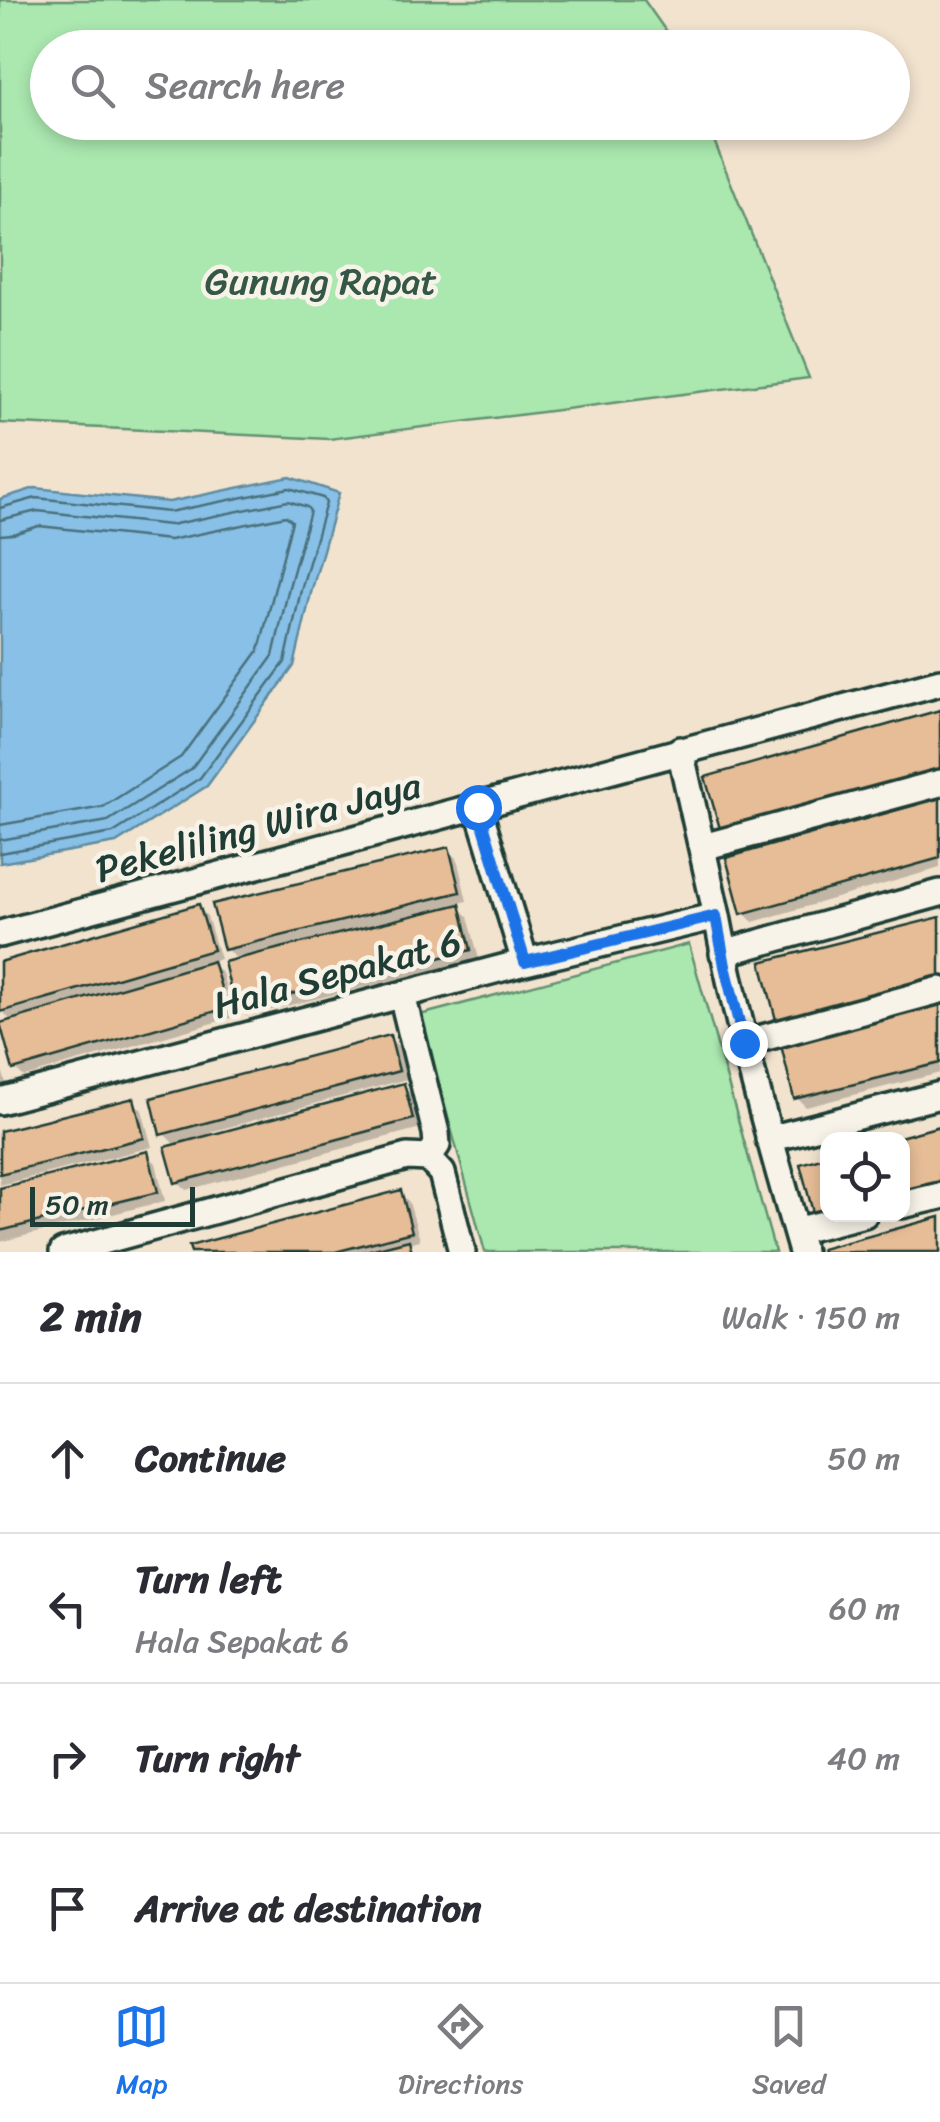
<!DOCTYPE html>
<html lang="en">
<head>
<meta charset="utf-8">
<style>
	body { margin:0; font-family:Sriracha,sans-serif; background:#f7f7f7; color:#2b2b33 }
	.controls { position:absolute; right:30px; bottom:30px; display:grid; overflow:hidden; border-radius:20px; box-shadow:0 5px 15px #0003 }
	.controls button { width:90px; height:90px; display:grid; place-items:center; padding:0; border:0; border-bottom:2px solid #e1e1e2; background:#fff; color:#2b2b33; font:50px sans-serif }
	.scale { position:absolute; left:30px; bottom:25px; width:165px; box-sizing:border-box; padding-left:10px; border:5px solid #1f3d34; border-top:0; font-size:28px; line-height:35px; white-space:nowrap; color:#1f3d34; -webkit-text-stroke:8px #f7f3e8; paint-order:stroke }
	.stop { position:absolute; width:30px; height:30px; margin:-22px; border:8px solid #1a73e8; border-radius:50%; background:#fff }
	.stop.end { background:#1a73e8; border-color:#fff; box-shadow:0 2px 10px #0008 }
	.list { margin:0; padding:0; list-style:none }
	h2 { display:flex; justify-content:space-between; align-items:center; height:130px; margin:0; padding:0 40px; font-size:42px }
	h2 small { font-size:32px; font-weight:400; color:#7c7c81 }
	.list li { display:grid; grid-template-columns:65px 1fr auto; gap:30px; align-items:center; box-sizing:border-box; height:150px; padding:0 40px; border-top:2px solid #e1e1e2 }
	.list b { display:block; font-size:38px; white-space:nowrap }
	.list p { margin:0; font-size:32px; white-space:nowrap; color:#7c7c81 }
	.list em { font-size:32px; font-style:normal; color:#7c7c81 }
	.icon { flex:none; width:55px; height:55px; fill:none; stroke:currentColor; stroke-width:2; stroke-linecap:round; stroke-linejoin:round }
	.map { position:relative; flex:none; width:940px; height:1252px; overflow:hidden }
	.search { position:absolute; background:#fff; box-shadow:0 5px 15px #0003; left:30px; right:30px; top:30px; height:110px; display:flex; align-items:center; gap:25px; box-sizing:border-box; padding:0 35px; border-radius:55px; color:#7c7c81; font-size:38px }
	.sheet { height:730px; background:#fff }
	nav { display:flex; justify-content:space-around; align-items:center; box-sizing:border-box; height:140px; border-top:2px solid #e1e1e2; background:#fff; font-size:28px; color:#7c7c81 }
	nav a { display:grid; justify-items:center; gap:5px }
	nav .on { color:#1a73e8 }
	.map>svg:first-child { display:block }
	.green { fill:#aae8af; stroke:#649272; stroke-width:2.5 }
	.water { fill:#89c0e7; stroke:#5f8c9f; stroke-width:2.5 }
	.shadow { fill:#0003 }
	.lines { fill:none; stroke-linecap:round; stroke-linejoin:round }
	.shore { stroke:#49717c; stroke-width:2.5 }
	.building { fill:#e6bd96; stroke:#1f3d34; stroke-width:2.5 }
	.minor-casing { stroke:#1f3d34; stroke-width:32 }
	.minor { stroke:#f7f3e8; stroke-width:25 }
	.route { stroke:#1a73e8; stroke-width:12 }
	.labels { text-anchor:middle; stroke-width:9; stroke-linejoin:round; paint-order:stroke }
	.park-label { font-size:38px; fill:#345746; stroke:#f7f3e8 }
	.street-label { font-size:38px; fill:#1f3d34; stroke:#f7f3e8 }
</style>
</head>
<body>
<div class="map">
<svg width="940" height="1252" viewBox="0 0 940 1252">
	<rect width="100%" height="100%" fill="#f2e3cf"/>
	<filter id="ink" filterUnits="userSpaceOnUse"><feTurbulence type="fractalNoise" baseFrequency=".01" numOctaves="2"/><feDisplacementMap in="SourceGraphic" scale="20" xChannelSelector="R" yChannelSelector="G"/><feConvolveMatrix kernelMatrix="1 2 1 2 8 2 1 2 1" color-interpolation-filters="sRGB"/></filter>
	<g filter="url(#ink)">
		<path class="green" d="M0,0h644l33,47 -629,1v74l659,1 102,255 -480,61 -329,-16z
			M689,944l86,308h-290l-65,-237z"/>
		<path class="water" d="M290,477l49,16 -28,100 -17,73 -87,120 -91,57 -116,20v-364l35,-11 134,14z"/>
		<path class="shadow" d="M940,800v68l-187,54 -9,-9z
			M448,849l9,9 10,43 -11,3 12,12 11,43 -233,57 -8,-9 1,-46 -13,-12z
			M198,907l9,9 13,43 -10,3 12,11 12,44 -210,60 -9,-9 -3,-46 -12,-14v-44z
			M940,1003v70l-134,34 -9,-9z
			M389,1037l9,9 9,33 -197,53 1,5 192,-51 9,9 9,33 -235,62 -9,-9 -1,-35 -13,-13z
			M0,1064l6,19 -6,2z
			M133,1101l9,9 10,37 -152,38v-51z
			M147,1154l9,9 9,38 -165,41v-51z
			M400,1193l9,9 11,38 -12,3 9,9h-224z"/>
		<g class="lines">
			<path class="shore" d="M0,508l36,-10 133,14 120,-24 34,10 3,5 -25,87 -16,72 -85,116 -87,55 -113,20
				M0,520l37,-9 133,14 118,-24 19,6 3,4 -21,76 -16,69 -82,113 -83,52 -108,19
				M0,535l13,-1 26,-8 131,14 116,-24 6,5 -33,129 -78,107 -78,50 -103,18"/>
		</g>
		<path class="building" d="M940,710v60l-219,62 -16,-55z
			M940,798v60l-199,56 -15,-56z
			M449,847l11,45 -236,58 -12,-46z
			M199,904l14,46 -213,62v-50z
			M460,904l11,46 -236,58 -11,-46z
			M940,917v62l-164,41 -15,-58z
			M213,961l14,47 -214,62 -13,-47z
			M940,1001v62l-146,36 -14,-58z
			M390,1035l9,36 -239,64 -9,-37z
			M404,1083l9,36 -238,64 -10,-36z
			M134,1098l10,40 -144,36v-43z
			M940,1126v56l-38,11v-53h-13z
			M148,1151l10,41 -158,39v-43z
			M828,1156v57l-14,3 -14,-52z
			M401,1190l11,42 -77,20h-144l-2,-6z
			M940,1217v35h-118l-1,-3z
			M409,1240l3,12h-50z"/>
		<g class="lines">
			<g class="minor-casing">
				<path id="minor" d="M680,750l37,166
					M478,807l47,155
					M703,847l237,-64
					M0,934l940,-252
					M723,953l217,-60
					M402,995l34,138 1,12 -9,13
					M744,1043l196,-53
					M0,1101l525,-139 192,-46c21,114 53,225 85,336
					M769,1139l171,-44
					M902,1205l38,-9
					M796,1231l68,-17
					M63,1252l344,-95 21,1 14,15 20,79"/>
			</g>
			<use href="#minor" class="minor"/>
		</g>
	</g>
	<g class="lines" filter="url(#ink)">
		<path class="route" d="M478,807l47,155 191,-46 9,50 19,77"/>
	</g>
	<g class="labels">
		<g class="park-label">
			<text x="321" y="294">Gunung Rapat</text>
		</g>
		<g class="street-label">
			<text transform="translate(258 827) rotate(-15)" y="13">Pekeliling Wira Jaya</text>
			<text transform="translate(337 973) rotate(-15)" y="13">Hala Sepakat 6</text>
		</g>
	</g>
</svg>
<div class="controls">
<button><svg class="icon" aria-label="locate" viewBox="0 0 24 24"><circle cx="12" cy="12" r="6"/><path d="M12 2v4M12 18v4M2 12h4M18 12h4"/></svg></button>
</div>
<div class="scale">50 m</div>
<div class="stop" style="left:478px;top:807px"></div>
<div class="stop end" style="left:744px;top:1043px"></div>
<div class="search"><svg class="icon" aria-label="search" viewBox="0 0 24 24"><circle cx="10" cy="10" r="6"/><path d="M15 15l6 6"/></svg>Search here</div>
</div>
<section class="sheet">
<h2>2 min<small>Walk · 150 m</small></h2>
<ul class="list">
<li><svg class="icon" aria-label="ahead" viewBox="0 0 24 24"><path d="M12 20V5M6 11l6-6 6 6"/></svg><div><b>Continue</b></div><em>50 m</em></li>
<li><svg class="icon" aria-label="left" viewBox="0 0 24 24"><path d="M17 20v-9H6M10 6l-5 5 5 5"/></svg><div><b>Turn left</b><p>Hala Sepakat 6</p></div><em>60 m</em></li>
<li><svg class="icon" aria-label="right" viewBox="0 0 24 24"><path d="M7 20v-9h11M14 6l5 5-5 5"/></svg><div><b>Turn right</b></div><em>40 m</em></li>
<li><svg class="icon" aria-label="arrive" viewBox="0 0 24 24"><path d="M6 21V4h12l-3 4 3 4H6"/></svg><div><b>Arrive at destination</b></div></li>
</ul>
</section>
<nav>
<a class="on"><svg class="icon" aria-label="map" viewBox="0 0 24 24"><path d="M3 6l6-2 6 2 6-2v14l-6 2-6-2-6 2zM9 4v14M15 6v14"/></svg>Map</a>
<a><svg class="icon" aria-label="directions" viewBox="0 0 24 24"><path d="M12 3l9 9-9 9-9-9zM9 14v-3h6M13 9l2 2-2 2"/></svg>Directions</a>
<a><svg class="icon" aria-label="saved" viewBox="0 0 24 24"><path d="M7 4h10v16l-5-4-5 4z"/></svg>Saved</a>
</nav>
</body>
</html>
